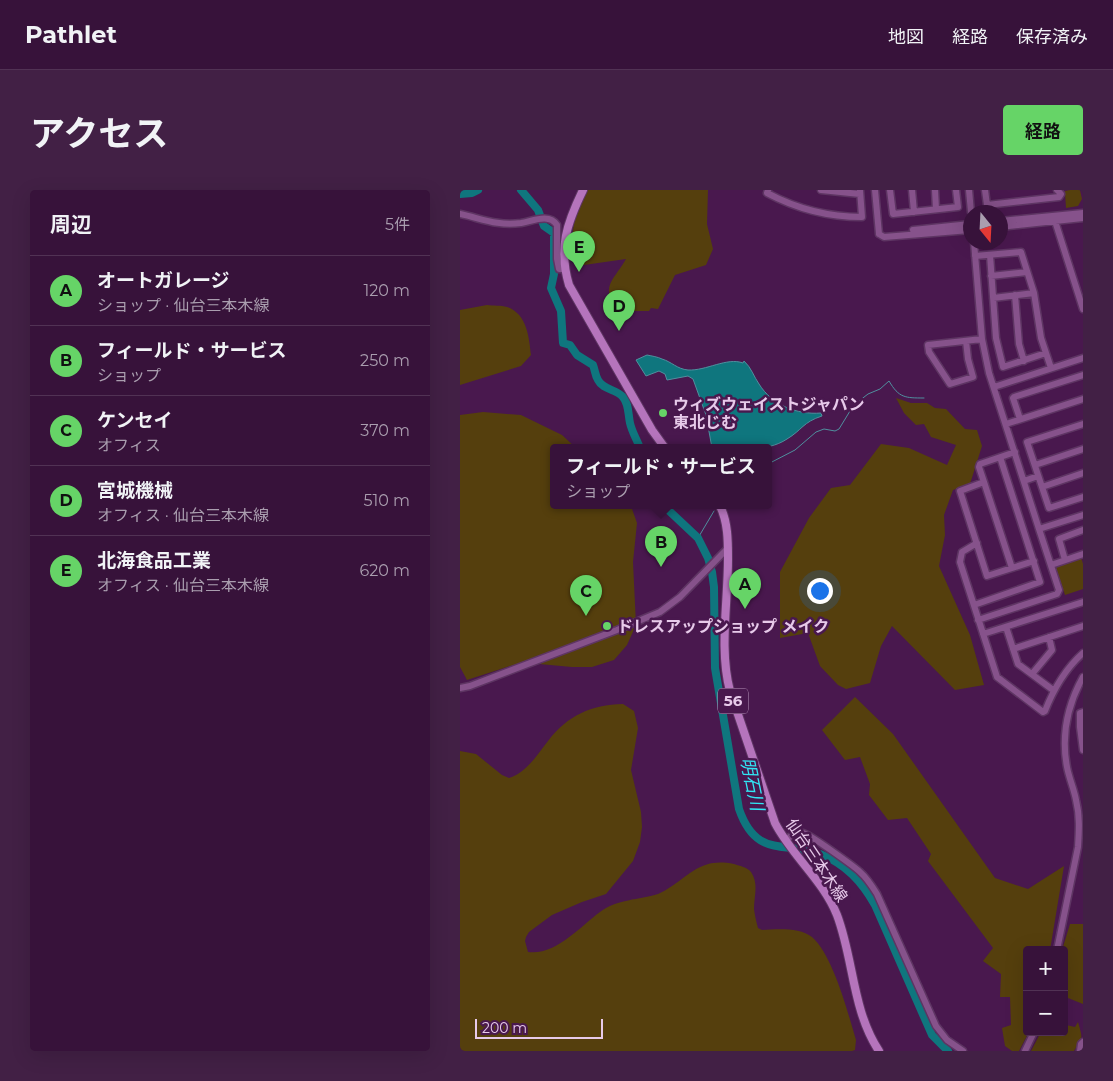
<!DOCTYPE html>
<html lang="ja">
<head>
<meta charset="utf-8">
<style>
	body { margin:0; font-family:Montserrat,"Noto Sans JP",sans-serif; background:#422045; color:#f1f3f6 }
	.controls { position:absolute; right:15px; bottom:15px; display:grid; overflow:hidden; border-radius:5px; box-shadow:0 5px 20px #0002 }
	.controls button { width:45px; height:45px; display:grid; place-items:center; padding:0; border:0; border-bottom:1px solid #513254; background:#37123a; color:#f1f3f6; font:25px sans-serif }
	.compass { position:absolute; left:503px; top:15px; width:45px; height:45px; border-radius:50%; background:#37123a; box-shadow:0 5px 20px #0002; rotate:162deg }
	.scale { position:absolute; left:15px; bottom:12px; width:128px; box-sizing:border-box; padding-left:5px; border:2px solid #e7caea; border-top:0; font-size:14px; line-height:18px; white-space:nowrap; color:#e7caea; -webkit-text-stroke:4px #49184e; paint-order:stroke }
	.you { position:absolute; left:359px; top:400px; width:18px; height:18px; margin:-12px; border:4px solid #fff; border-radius:50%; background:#1a73e8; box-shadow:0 0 0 8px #1a73e833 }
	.badge { display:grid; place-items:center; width:32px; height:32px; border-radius:50%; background:#66d467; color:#111; font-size:16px; font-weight:700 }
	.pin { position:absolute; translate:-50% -41px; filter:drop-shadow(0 1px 2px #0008) }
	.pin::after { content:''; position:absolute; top:26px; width:18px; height:15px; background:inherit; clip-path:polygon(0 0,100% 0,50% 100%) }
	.popup { position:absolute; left:90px; top:254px; width:222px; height:65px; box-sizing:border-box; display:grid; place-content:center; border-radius:5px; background:#37123a; filter:drop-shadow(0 1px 4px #0005); font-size:16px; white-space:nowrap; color:#aa9eaf }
	.popup b { font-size:19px; color:#f1f3f6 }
	.popup::after { content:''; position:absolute; left:50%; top:100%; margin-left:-10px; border:10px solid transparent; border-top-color:#37123a }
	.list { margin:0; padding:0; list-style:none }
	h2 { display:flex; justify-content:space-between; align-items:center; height:65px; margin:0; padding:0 20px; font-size:21px }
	h2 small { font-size:16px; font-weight:400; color:#aa9eaf }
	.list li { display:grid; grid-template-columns:32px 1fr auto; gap:15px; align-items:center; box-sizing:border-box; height:70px; padding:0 20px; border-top:1px solid #513254 }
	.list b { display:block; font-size:19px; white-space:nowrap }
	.list p { margin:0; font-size:16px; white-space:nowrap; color:#aa9eaf }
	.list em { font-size:16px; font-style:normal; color:#aa9eaf }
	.map { position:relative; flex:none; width:623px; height:861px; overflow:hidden; border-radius:5px }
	header { display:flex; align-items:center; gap:30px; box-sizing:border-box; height:70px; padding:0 25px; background:#37123a; border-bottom:1px solid #513254 }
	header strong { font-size:24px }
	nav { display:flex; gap:28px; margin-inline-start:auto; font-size:18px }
	.intro { display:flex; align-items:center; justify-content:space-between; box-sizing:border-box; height:120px; padding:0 30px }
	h1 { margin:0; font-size:35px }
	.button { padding:12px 22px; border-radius:5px; background:#66d467; color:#111; font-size:18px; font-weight:700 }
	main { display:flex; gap:30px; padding:0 30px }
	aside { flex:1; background:#37123a; border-radius:5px; box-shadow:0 5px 20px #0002 }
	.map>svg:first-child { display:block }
	.green { fill:#553f0d }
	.water { fill:#0f767e; stroke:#508f9e }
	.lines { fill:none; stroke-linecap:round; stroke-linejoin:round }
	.stream { stroke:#508f9e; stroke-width:1 }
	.river { stroke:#0f767e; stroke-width:8 }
	.minor-casing { stroke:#5e3563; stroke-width:9 }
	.major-casing { stroke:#5e3563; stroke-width:10 }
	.minor { stroke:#86528b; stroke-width:6 }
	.major { stroke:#b574bc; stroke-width:8 }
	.poi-dot { fill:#66d467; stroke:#49184e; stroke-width:2 }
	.labels { text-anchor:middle; stroke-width:5; stroke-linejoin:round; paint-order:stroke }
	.shield { fill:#49184e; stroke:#b895bb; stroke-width:1 }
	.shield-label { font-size:15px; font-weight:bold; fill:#e7caea }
	.poi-label { font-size:16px; font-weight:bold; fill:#e7caea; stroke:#49184e; text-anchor:start }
	.street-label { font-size:16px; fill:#e7caea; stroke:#49184e }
	.water-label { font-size:18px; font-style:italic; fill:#31e5f4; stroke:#49184e }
</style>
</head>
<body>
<header>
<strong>Pathlet</strong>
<nav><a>地図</a><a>経路</a><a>保存済み</a></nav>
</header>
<div class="intro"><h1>アクセス</h1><a class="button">経路</a></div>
<main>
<aside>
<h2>周辺<small>5件</small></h2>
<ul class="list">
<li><span class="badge">A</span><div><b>オートガレージ</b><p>ショップ · 仙台三本木線</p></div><em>120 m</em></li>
<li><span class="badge">B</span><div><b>フィールド・サービス</b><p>ショップ</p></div><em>250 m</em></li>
<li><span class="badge">C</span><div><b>ケンセイ</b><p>オフィス</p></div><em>370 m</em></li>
<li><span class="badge">D</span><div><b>宮城機械</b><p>オフィス · 仙台三本木線</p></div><em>510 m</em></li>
<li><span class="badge">E</span><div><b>北海食品工業</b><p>オフィス · 仙台三本木線</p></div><em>620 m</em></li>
</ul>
</aside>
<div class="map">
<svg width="623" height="861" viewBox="0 0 623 861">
	<rect width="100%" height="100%" fill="#49184e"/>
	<path class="green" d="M127,0h121l-1,34 6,25 -7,16 -31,10 -17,34 -7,-1 -2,3h-15l-18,3c-14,-30 -5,-30 10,-55l-42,6 -14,-11 5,-39z
		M610,0h10l2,9 -4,7 -12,2 -1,-15v-2z
		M27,115c6,1 14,0 20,2 20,7 22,30 24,48l-10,11 -61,19v-75z
		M436,208l15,5h16l8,5 11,1 19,20 12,1 5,16 -12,38 -17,6 -9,25 1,20 -6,31 31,69 14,50 -29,5 -63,-64 -11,20 -11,37 -24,6 -8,-4 -18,-19 -12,-33 -28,5v-66l29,-54 22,-30 19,-3 31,-41 28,4 38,17 9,-20 -25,-8 -7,-13 -8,1 -12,-12z
		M23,222l38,3 41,20 14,13h-22v58h77l6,17 -4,39 3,63 -9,20 -13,15 -22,7h-20l-44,-4 -18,3 -43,14 -7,-13v-252z
		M621,367l2,7v25l-18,6 -9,-27 1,-3z
		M395,507l38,37 102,144 33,11 36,-23 -14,84h-23v82h2l-10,19h-7l-7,-5 -3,-18 9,-3 -1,-28h-10l1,-23 -18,-13 10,-13 -65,-87 3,-7 -24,-36 -19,2 -19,-25 1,-11 -10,-27 -15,3 -23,-30z
		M163,514l11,7 4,17 -7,42 10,42 1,15 -2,15 -7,19 -27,33 -24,8 -30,13 -23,17 -3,5 -1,4 3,11c27,4 53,-26 72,-40 17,-13 39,-12 58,-18 5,-2 9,-5 14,-8 22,-15 32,-28 62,-22 6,2 13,3 17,8 8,12 3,24 3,37 1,7 2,12 4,19l4,2c14,-1 38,-3 50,7 21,18 36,76 44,103l-1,10 -3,1h-392v-300l16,3 26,21 7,3c18,-6 27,-22 39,-37 20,-26 43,-36 75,-37z
		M610,734h13v80l-15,-6 -4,9v-57h-2z
		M604,832l2,3 9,2 3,-5c5,18 5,13 -4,29h-43l10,-19h23z"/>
	<path class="water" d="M187,165c5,1 11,2 15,4 10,3 15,10 26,11 18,1 39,-13 55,-7l1,-2c7,6 10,16 15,23 13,21 38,31 62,29l1,3c-19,6 -20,14 -35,23 -21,14 -50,9 -75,9l-6,-33 -13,-36 -5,-3 -21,4 -2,-6 -6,-3 -13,5 -10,-16z"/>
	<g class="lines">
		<path class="stream" d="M308,274l27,-14 21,-18 8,-3 11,2 4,-2 11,-18 9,-10 9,-7 12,-5 9,-8c10,17 16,17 35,17
			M238,348l16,-27"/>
		<path class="river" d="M61,0l17,20 6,16 10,7v41l-3,14 10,23 2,32 7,2 7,10 16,10c2,5 2,10 5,15 5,10 18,9 25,17 6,7 5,17 7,26 2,9 7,17 10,25
			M0,4l12,-1 6,-3
			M204,316l34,32 10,20 4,14 2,15 1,81 24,141c17,49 44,32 81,45 26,10 42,28 55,51l57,130 16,16"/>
		<g class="minor-casing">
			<path id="minor" d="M308,0l-1,3c30,16 61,24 95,24l-2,-27
				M361,0l39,4
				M415,0l4,44
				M430,0l3,24 65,-7 -2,-17
				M452,0l2,22
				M475,0l1,19
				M509,0l2,22
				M525,0l2,15 72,-8 2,-3 -4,-4
				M0,24c23,5 37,12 61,9 12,-2 28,-10 36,2v34l2,10h6
				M540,31l83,-8
				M595,31l28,88
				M540,37l83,-9
				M453,40l57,-6
				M419,44l5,3 86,-7
				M514,52l8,97 7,34 50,156
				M530,65l6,83 7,29 43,-14
				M515,66l46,-4 13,41 7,45 10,30
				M531,86l36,-4
				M555,105l4,49 5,17
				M533,108l41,-5
				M506,151l2,18 5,18 -23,7 -21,-32 -1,-7 54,-6
				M534,197l89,-29
				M560,229l-7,-21 1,-1 69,-22
				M546,234l77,-25
				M623,234l-56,18 22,66 34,-11
				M555,262l-35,12 -1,3 5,15 -24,9 27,85 47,-15
				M575,275l48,-16
				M564,291l14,-5
				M524,292l28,86
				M582,297l41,-14
				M517,353l-15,9 -2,10 37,115 46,35 2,-1c9,-23 20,-42 38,-58
				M605,370l-6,-21 24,-9
				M591,375l32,-11
				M514,415l66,-23 -40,-125
				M518,430l79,-26 2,-4 -1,-3 -19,-58 44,-14
				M546,437l12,37 35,26
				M523,444l100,-32
				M553,459l70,-23
				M572,484l20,-24 -3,-13
				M0,498l10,-2 147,-56 43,-18 20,-15 48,-49
				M623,522l-3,1v14l3,23
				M325,649c6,-2 12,-7 18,-6 5,0 52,34 57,39 7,6 12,14 17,22l59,132 11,14 16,11
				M597,760l21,-103c1,-16 2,-31 -2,-47 -2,-11 -7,-22 -9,-33 -6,-32 1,-63 16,-90
				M565,861l9,-19
				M620,861l1,-7 2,-2"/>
		</g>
		<g class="major-casing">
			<path id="major" d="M123,0c-16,33 -25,58 -14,95l83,145 13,18
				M260,316c8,16 8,35 8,53 0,43 -9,91 2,132l45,132c17,33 48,57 62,92 17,45 15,95 42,136"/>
		</g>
		<use href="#minor" class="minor"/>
		<use href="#major" class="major"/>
	</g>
	<g class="poi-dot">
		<circle cx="203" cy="223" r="5"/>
		<circle cx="147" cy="436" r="5"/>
	</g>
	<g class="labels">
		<rect class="shield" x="258" y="498.5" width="30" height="25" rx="4"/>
		<g class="shield-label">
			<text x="273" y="516">56</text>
		</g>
		<g class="poi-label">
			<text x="213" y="220">ウィズウェイストジャパン<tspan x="213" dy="18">東北じむ</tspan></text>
			<text x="157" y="442">ドレスアップショップ メイク</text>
		</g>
		<g class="street-label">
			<text transform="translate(357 670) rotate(56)" y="6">仙台三本木線</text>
		</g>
		<g class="water-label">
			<text transform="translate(292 594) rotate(78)" y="6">明石川</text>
		</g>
	</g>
</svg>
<div class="controls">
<button>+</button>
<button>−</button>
</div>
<svg class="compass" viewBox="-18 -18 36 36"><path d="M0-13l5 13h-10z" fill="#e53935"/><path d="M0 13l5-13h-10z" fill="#aa9eaf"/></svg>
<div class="scale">200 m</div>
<div class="you"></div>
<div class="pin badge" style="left:285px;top:419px">A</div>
<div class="pin badge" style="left:201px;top:377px">B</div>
<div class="popup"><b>フィールド・サービス</b>ショップ</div>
<div class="pin badge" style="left:126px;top:426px">C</div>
<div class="pin badge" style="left:159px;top:141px">D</div>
<div class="pin badge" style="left:119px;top:82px">E</div>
</div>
</main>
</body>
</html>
